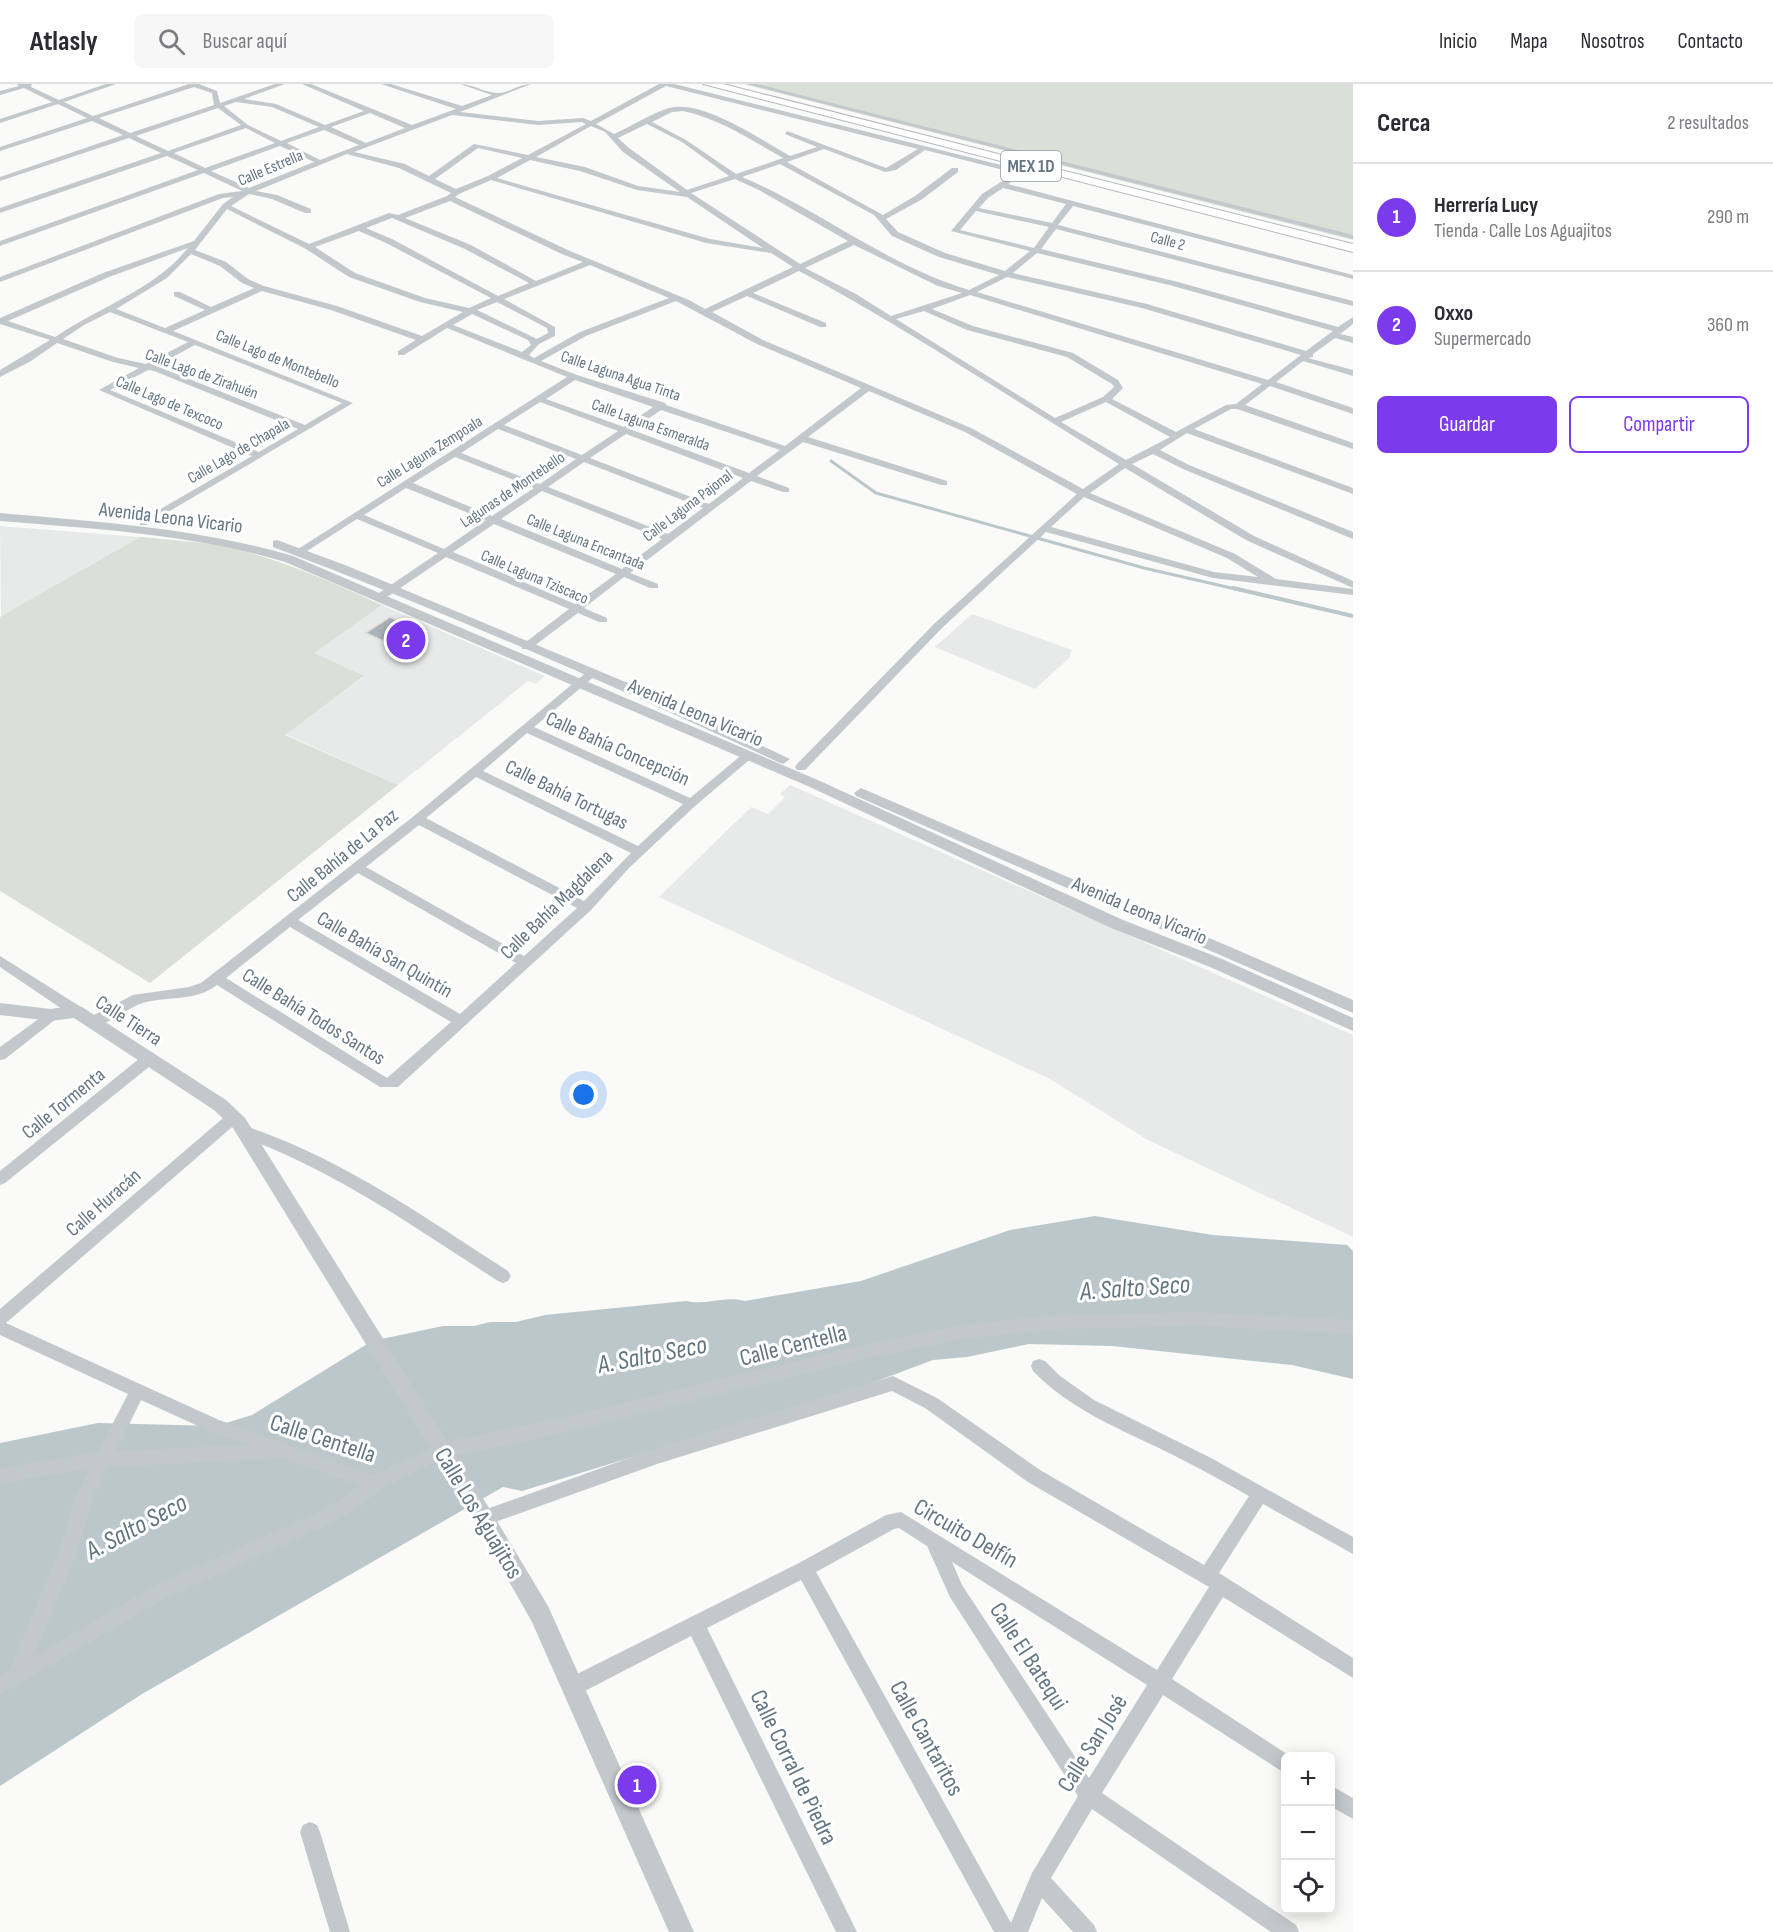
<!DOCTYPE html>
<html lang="es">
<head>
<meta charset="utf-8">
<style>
	body { margin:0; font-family:"Sofia Sans Condensed",sans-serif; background:#f7f7f7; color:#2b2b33 }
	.controls { position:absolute; right:18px; bottom:18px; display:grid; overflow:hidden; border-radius:9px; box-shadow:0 3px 15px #0003 }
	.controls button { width:54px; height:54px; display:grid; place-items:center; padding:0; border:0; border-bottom:2px solid #e1e1e2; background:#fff; color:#2b2b33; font:30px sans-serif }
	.you { position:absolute; left:584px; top:1011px; width:21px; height:21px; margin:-15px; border:4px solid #fff; border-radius:50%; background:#1a73e8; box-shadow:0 0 0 9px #1a73e833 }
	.badge { display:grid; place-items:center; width:39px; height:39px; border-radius:50%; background:#7c3aed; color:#fff; font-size:20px; font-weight:700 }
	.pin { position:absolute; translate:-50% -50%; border:3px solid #fff; box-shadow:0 2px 6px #0006 }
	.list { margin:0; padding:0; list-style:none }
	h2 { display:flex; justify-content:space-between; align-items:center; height:78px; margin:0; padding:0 24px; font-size:26px }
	h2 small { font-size:20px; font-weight:400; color:#7c7c81 }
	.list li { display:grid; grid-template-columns:39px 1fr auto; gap:18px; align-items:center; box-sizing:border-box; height:108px; padding:0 24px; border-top:2px solid #e1e1e2 }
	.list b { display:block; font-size:22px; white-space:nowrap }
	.list p { margin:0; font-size:20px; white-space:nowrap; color:#7c7c81 }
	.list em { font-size:20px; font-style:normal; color:#7c7c81 }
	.actions { display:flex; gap:12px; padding:18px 24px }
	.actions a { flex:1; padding:14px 0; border:2px solid #7c3aed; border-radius:9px; text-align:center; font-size:21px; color:#7c3aed }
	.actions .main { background:#7c3aed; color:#fff }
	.icon { flex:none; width:33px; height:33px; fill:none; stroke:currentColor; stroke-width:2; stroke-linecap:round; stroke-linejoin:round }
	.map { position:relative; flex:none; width:1353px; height:1848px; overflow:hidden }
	header { display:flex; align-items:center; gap:36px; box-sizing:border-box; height:84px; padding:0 30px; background:#fff; border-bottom:2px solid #e1e1e2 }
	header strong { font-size:28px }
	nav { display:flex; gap:33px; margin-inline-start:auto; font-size:21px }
	.search { width:420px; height:54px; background:#f7f7f7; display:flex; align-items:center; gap:15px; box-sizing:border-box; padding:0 21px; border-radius:9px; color:#7c7c81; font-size:22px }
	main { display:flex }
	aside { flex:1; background:#fff }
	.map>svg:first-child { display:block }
	.built { fill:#e8e9e9 }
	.green { fill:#dadfd7 }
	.water { fill:#bbc7cb }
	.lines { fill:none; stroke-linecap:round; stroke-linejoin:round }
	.stream-far1 { stroke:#bbc7cb; stroke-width:3 }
	.stream { stroke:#bbc7cb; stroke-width:4 }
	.building { fill:#aab3b9; stroke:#dcdcda; stroke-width:1.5 }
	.motorway-casing { stroke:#b4b9bd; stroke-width:2 }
	.minor { fill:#c3c8cc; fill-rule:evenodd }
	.tertiary { fill:#c3c8cc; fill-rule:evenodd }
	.motorway { fill:#fff; fill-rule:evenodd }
	.labels { text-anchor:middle; stroke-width:6; stroke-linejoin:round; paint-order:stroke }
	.far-street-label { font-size:16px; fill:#657683; stroke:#fff }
	.shield { fill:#fff; stroke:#939fa8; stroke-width:1.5 }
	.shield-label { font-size:18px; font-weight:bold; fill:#657683 }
	.street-label { font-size:20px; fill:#657683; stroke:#fff }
	.near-street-label { font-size:24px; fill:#657683; stroke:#fff }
	.near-water-label { font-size:26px; font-style:italic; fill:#60757c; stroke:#fff }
</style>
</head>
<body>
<header>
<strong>Atlasly</strong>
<div class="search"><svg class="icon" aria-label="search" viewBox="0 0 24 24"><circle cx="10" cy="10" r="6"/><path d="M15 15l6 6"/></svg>Buscar aquí</div>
<nav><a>Inicio</a><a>Mapa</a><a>Nosotros</a><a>Contacto</a></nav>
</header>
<main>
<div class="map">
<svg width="1353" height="1848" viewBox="0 0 1353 1848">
	<rect width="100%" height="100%" fill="#fafaf8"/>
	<path class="built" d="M0,442l12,1 128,10 -139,80z
		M382,521l163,71 -9,8 -8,-3 -130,104 -113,-51 79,-57 -51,-24z
		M972,530l100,36 -3,8 -34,31 -100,-42z
		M790,701l563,250v202l-205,-97 -98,-61 -391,-182 92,-90 17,7 17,-17 -5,-3z"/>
	<path class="green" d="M743,0h610v156z
		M140,453c29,3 58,4 87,10 54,12 105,35 155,58l-68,48 50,23 -79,59 113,50 -248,198 -150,-92v-274z"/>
	<path class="water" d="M1095,1132l118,19 134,10 6,6v128l-61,-14 -180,-19 -83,-2 -62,13 -34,3 -64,24 -347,107 -19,-4 -361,207 -142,92v-343l98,-20 118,3 36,-11 120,-74 71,-15h31l16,-4h26l29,-7 141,-14c20,5 39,-6 59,0l116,-20 149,-51z"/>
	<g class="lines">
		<path class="stream-far1" d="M831,377l45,32 268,75 96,22"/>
		<path class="stream" d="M1233,504l120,28"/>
	</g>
	<path class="building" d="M390,533l34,15 -23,17 -35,-16z"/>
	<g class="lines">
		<g class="motorway-casing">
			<path id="motorway" d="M703,0h20l630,160v8z"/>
		</g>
		<path class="minor" d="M17,0h15l-1,3 28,13 47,-16h10l-52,18 29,14 96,-32h10l18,7 3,12 55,-19h10l-41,15 32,5 49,21 39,-14 -62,-27h9l101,41 44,-16 -75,-25h10l71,22 30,-11 -32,-11c13,0 25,9 38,9 11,0 21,-9 33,-9l-71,28 78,9 45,-3 8,3 68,-37h15l347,86 23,5 25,-2 1,2c-15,7 -32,3 -48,-1l-14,10 345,91v4l-280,-73 -15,19 295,76v5l-297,-77 -15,20 137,33 160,45 15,-10v7l-13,10 13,3v6l-18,-5 -22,16v3l-5,1 45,12v6l-50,-15 -27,21 77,26v6l-83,-28 -25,19 108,38v6l-116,-40h-6l-37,20 159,59v6l-166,-61 -27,17 29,15 164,67v7l-170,-70 -30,-15 -21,10 122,72 99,45v7l-107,-48 -121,-72 -35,25 145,61 41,25 77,10v6l-140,-17 -167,-46 -104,96 -137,142h-8l-2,-3 2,-3 137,-140 143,-130 -112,-62 -96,-41 -61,46 139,44v4h-6l-138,-43 -46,34 32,12v4h-6l-32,-11 -121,92 28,11v4h-8l-26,-11 -40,31 23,10v4h-8l-21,-9 -48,36h-8v-4l47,-36 -123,-52 -62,42h-8v-4l62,-42 -81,-34 -53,34h-8l-1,-2 272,-174 -120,-49 -43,27h-6v-4l18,-11 -85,-30 -69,-19 -89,40 180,72 -207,122h-6v-4l112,-65 -153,-66 40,-22 -26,-6 -56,-19 -26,18 -31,16v-7l50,-30 -50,-16v-6l103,-45 91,-32 29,-37 10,-7 -10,1 -223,84v-5l219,-83 23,-3 -38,-18 -204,73v-5l198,-71 -31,-14 -167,57v-5l161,-55 -32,-15 -129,43v-4l123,-42 -31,-14 -92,30v-4l87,-29 -29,-14 -58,19v-4l52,-17 -28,-14 -24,7v-4l19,-5zM666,2l252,63 -32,19 -99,-37 -2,3 32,13 -27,9c-29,-16 -87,-57 -121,-48 -19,6 -37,18 -55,26l-18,-10zM194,3l18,6 2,12 -84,28 -31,-15zM236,18l36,5 47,20 -38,14 -33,-16 -24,-19zM218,24l23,17 -73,26 -32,-15zM683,27c37,8 68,29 100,47l-47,16 -50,-34 -34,-18 20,-10zM370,29l35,15 -39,15 -35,-16zM452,31l86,10 44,-3 4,2 -58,31 -54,-11 -45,32 -24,-12 -51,-12zM647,40l35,18 47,34 -42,14 -58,-42 -11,-10zM591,42l14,6 18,20 57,40 -42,-6 -53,-19 -49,-10zM246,44l29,15 -70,25 -31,-15zM324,46l35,15 -39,15 -33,-17zM280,62l34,16 -65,26 -38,-17zM478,64l44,10 -34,18 -32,13 -21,-10zM824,65l61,23 11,-2 29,-20 90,23 -33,21 -31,37 79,20 -25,20 -60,-18 -47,-21 -12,-13 35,-19 37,-28v-4h-6l-37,28 -32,19 -96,-53zM347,70l52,14 52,25 -4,3 -49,19 -9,-2 -80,31 -78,-38 18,-12 23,5 33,14h6v-4l-34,-14 -21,-4zM530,76l50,11 57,19 50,7 76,51 -53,-9 -213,-61zM780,80l94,51 18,21 47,21 60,18 -30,15c-83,-25 -149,-80 -227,-113zM735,95l24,11 89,51 -48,23 -109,-71zM491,96l215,63 65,10 22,14 -88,42 -16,-9 -119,-49 -115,-54 4,-3zM1003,104l63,16 -14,19 -73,-15 9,-10zM450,117l114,54 19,7 -47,19 -65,-36 -66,-27zM227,125l79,40 43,28 71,25 43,10 -41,24 -85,-30 -73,-20 -16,-7 -22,-17 -31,-12zM976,127l73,16 -15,21 -74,-18zM392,134l73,31 64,34 -31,13 -106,-57 -26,-11zM359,147l27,12 105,55 -22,10 -44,-10 -70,-25 -40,-26zM854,161l84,41 24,7 -71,23 -35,-22 -51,-26zM188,164c-8,9 -17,19 -27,26 -33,25 -72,40 -106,63l-47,-16 101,-44zM1037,169l136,33 160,45 -27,20 -159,-47 -134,-31zM191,170l29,12 22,17 12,5 -43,19 -31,-15h-6v4l31,14 -40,18 -49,-19 51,-31zM590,181l79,33 -89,34 -46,26 -5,-3 10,-11 16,-8v-9l-51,-28zM799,187c110,58 213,129 320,193l-36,25 -112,-61 -208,-88 -51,-28 35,-16 73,31h6v-4l-73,-30zM1007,193l135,31 159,47 -33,25 -291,-88zM970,211l292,89 -26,20 -10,1 -50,27 -64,-33 11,-11 -5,-8 -45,-27 -100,-27 -41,-17zM676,217l81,43 104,44 -76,58 -119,-41 -1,-2 -88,-28 -36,-14 45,-25zM497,218l50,26 1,5 -11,6 -60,-29zM924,227l43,19 100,27 45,27 2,3 -11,10 -48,21 -159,-99zM110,228l78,30 -42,22 -28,-6 -55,-19 21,-14zM472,230l56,26 3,5 -9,7 -69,-27zM195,261l147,58 -37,22 -149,-59zM148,286l6,1 144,58 -39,23 -149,-62zM575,296l78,27 -29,20 -78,-28zM540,318l78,29 -36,24 -78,-30zM1106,318l64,35 -44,23 -65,-38zM661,326l119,40 -31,23 -117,-43zM498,345l78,30 -36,25 -79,-31zM626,350l117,44 -34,26 -119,-46zM455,373l79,31 -42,28 -79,-33zM584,378l119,46 -35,26 -120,-47zM406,404l80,32 -42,29 -80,-34zM542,407l120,48 -40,30 -121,-50zM1084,413l143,61 31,19 -44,-5 -163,-45zM494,440l122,50 -41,30 -122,-52z
			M746,0h11l596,151v4z
			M592,586l6,3 -2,2 -62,52 156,71 54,-45 4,-1 6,4 -59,50 -66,62 -38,42 -193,177h-18l-163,-102c-23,18 -52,10 -77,19 -14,5 -39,26 -52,22l-2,-4 2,-4 45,-23 56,-8 12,-4 213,-167 174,-145zM527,649l156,71 -45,42 -155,-75zM476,693l155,76 -47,48 -158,-83zM419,741l158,83 -53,48 -158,-89zM358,789l158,90 -56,51 -162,-94zM290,843l161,95 -64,56 -161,-100z
			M0,872l81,51 2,4 -2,4h-10l-71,-48z
			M51,926l7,5 -2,4 -51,40 -5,1v-13z
			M150,969l5,1 2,4 -2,4 -150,121 -5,2v-14l145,-117z
			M234,1027l5,2 2,4 -2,4 -233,202 213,97 155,55 67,-32 119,-25 294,-71 114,-23 93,-9 136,-3 156,8v14l-156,-8 -136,3 -93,9 -114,23 -294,73 -117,24 -62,31 -26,21 -29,16 -160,72 -166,97v-19l9,-6 50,-118 17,-57 14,-27 -90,16v-16l98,-16 30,-58 -128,-59v-26l229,-196zM141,1316l68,31 37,14 -130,6zM279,1373l80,28 -16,13 -29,16 -160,72 -120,70 43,-104 16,-55 15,-30 166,-8z
			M245,1042c96,32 179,91 263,145l3,5 -3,5 -5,2 -5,-2c-84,-54 -164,-111 -258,-145l-2,-4 2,-4z
			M1039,1275l6,2 15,15 34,24 117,58 142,79v17l-90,-50 -44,69 134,85v20l-130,-81 -51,82 118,77h-4v18l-123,-79 -61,98 194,132 3,7h-28l-179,-123 -41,69 43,47 3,7h-24l-31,-34 -14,34h-34l-193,-352 -94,48 150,304h-21l-145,-296 -110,57 -7,2 -7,-2 -2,-7 2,-7 232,-116 87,-48 15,-3 256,158 52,-83 -181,-105 -103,-74 -33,-17 -235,73 -173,62 -6,-2 -3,-6 3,-6 6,-2 173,-62 236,-72 44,22 103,72 164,95 45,-69c-30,-17 -59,-33 -90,-48 -46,-22 -90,-40 -126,-77l-2,-5 2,-5zM899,1444l28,18 23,51 128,199 -46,77 -21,50 -195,-351 78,-43zM952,1478l195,123 -58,93 -127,-193z
			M1330,1701l23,13v21l-23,-13z
			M310,1738l7,3 3,7 30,100h-20l-30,-100 3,-7z"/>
		<path class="tertiary" d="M0,429c99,9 197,15 293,43l527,225 303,139 99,39 131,59v13l-143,-64 -99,-39 -301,-141 -525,-225c-93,-28 -189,-33 -285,-41z
			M277,456l68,25 302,126 143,68 -7,5 -5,-2c-166,-77 -334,-151 -505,-215v-6z
			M861,704l492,212v13l-497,-217 -2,-3z
			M0,919l51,6 25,-4 6,2 144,93 19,18 246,393 57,95 146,326h-25l-137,-310 -55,-97 -244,-397 -19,-18 -140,-92 -23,3 -51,-6z"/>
		<use href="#motorway" class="motorway"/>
	</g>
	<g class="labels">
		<g class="far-street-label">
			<text transform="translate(270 83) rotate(-23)" y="6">Calle Estrella</text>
			<text transform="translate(1168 156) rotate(15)" y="6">Calle 2</text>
			<text transform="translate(278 274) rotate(22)" y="6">Calle Lago de Montebello</text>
			<text transform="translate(202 289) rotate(20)" y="6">Calle Lago de Zirahuén</text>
			<text transform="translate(621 291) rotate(19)" y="6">Calle Laguna Agua Tinta</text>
			<text transform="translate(170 318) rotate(23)" y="6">Calle Lago de Texcoco</text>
			<text transform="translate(651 340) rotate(20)" y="6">Calle Laguna Esmeralda</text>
			<text transform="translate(238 366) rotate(-30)" y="6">Calle Lago de Chapala</text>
			<text transform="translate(429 367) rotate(-32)" y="6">Calle Laguna Zempoala</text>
			<text transform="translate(512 405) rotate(-34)" y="6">Lagunas de Montebello</text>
			<text transform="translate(687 421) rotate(-37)" y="6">Calle Laguna Pajonal</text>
			<text transform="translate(586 457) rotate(22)" y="6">Calle Laguna Encantada</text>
			<text transform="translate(535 492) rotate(23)" y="6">Calle Laguna Tziscaco</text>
		</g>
		<rect class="shield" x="1001" y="67" width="60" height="30" rx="4.5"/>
		<g class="shield-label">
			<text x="1031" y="88">MEX 1D</text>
		</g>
		<g class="street-label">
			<text transform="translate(171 433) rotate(7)" y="7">Avenida Leona Vicario</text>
			<text transform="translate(696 628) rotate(23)" y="7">Avenida Leona Vicario</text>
			<text transform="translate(618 664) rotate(24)" y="7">Calle Bahía Concepción</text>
			<text transform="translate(567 710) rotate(26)" y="7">Calle Bahía Tortugas</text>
			<text transform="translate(342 771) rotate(-39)" y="7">Calle Bahía de La Paz</text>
			<text transform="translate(556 820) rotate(-44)" y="7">Calle Bahía Magdalena</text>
			<text transform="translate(1140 826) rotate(23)" y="7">Avenida Leona Vicario</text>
			<text transform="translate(385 870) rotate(30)" y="7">Calle Bahía San Quintín</text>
			<text transform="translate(314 932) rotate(32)" y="7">Calle Bahía Todos Santos</text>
			<text transform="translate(129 936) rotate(33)" y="7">Calle Tierra</text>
			<text transform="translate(63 1019) rotate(-39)" y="7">Calle Tormenta</text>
			<text transform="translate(103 1118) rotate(-41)" y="7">Calle Huracán</text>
		</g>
		<g class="near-street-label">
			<text transform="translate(793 1261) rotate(-14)" y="8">Calle Centella</text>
			<text transform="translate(323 1354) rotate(18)" y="8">Calle Centella</text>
			<text transform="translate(479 1429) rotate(59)" y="8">Calle Los Aguajitos</text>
			<text transform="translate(966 1449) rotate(30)" y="8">Circuito Delfín</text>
			<text transform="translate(1029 1572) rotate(57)" y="8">Calle El Batequi</text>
			<text transform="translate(927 1654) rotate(61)" y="8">Calle Cantaritos</text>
			<text transform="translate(1092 1659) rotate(-58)" y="8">Calle San José</text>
			<text transform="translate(794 1683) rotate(64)" y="8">Calle Corral de Piedra</text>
		</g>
		<g class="near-water-label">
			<text transform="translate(1135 1203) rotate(-4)" y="9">A. Salto Seco</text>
			<text transform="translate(652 1270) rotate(-11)" y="9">A. Salto Seco</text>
			<text transform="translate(136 1442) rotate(-28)" y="9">A. Salto Seco</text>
		</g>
	</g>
</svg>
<div class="controls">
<button>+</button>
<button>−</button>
<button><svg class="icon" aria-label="locate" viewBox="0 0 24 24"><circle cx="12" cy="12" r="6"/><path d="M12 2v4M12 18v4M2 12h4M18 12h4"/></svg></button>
</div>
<div class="you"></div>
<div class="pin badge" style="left:637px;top:1701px">1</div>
<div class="pin badge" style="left:406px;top:556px">2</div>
</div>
<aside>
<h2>Cerca<small>2 resultados</small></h2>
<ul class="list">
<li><span class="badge">1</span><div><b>Herrería Lucy</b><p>Tienda · Calle Los Aguajitos</p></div><em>290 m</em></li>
<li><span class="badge">2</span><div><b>Oxxo</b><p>Supermercado</p></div><em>360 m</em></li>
</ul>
<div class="actions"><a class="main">Guardar</a><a>Compartir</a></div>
</aside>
</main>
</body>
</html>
